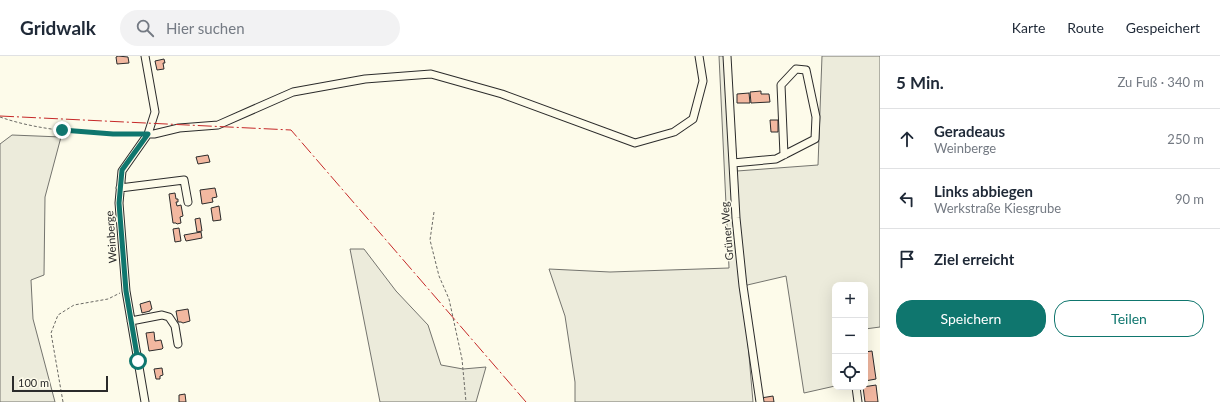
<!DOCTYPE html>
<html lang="de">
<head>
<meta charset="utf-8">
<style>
	body { margin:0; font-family:Lato,sans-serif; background:#f2f2f3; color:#1f2937 }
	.controls { position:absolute; right:12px; bottom:12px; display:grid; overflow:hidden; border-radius:8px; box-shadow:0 4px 16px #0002 }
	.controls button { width:36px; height:36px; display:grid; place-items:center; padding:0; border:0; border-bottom:1px solid #e0e1e3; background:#fff; color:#1f2937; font:20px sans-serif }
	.scale { position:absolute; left:12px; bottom:10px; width:96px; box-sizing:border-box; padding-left:4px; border:2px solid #2b2b2b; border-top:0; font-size:11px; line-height:14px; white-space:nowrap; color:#2b2b2b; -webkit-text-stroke:3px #fdfbea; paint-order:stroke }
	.stop { position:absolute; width:12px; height:12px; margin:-9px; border:3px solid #0f766e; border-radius:50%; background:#fff }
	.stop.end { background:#0f766e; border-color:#fff; box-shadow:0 1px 4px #0008 }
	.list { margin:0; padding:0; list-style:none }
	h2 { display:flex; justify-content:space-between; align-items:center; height:52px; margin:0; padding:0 16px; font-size:17px }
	h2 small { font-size:13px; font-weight:400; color:#747a83 }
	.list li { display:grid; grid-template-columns:26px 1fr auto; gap:12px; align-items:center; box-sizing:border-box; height:60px; padding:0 16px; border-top:1px solid #e0e1e3 }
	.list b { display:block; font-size:15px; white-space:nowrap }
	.list p { margin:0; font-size:13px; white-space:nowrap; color:#747a83 }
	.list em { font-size:13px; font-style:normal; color:#747a83 }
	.actions { display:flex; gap:8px; padding:12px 16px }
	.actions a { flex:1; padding:9px 0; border:1px solid #0f766e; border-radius:16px; text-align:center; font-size:14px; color:#0f766e }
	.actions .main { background:#0f766e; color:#fff }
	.icon { flex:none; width:22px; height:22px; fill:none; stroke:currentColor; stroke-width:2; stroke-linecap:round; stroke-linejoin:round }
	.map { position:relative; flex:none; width:880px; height:346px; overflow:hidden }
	header { display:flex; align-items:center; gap:24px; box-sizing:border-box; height:56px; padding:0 20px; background:#fff; border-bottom:1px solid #e0e1e3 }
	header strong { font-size:19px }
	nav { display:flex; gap:22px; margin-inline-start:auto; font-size:14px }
	.search { width:280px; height:36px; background:#f2f2f3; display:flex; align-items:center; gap:10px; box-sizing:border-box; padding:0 14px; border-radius:22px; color:#747a83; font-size:15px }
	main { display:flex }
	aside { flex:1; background:#fff }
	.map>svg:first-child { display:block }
	.green { fill:#ecebdb; stroke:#74746e }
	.building { fill:#f2b8a0; stroke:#2b2b2b }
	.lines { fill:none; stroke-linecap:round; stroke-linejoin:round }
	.minor-casing { stroke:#2b2b2b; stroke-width:9 }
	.path { stroke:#6a6964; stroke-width:1; stroke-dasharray:3 2; stroke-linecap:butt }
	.minor { stroke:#fdfbea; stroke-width:7 }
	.power { stroke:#c62828; stroke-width:1; stroke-dasharray:14 3 2 3; stroke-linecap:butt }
	.route { stroke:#0f766e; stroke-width:5 }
	.labels { text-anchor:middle; stroke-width:3; stroke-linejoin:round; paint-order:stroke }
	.street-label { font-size:11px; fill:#2b2b2b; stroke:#fdfbea }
</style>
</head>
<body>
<header>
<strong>Gridwalk</strong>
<div class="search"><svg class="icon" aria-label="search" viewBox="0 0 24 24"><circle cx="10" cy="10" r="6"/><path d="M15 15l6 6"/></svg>Hier suchen</div>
<nav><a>Karte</a><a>Route</a><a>Gespeichert</a></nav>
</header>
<main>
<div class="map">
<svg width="880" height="346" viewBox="0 0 880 346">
	<rect width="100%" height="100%" fill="#fdfbea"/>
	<path class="green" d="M719,0h11l7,115 81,-6 4,-109h58v271l-15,2v-44h-30v101l-31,7 -18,-117 -43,10 10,116h-178v-20l-10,-66 -16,-47 61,3 119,-4z
		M12,79l49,2 -16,60 -1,78 -13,5 2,39 22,83h-55v-258z
		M350,193h14l32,42 32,34 13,40 22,4 23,-2 -10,35h-96z"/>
	<path class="building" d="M118,0l10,1 1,6 -12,1 -1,-7z
		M164,3l1,4h-2l1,6 -7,1 -2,-9z
		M761,35v3h8l1,8 -19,1 -1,-11z
		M749,37l1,10h-13v-9z
		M770,64h8v12h-7z
		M208,99l2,7 -12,2 -2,-7z
		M215,132l2,9 -5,1 1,4 -11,2 -2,-14z
		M175,137l1,6h2v3h-2l1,4 4,-1 2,11 -3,1 1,6 -4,1 -1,-1h-3l-4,-29z
		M219,150l2,14 -8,1 -2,-13z
		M200,162l2,13 -5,1 -2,-13z
		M179,172l2,13 -6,1 -2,-13z
		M201,176l1,6 -16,3 -2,-6z
		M150,245l2,8 -2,1v1l-8,2 -2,-9z
		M188,253l2,12 -7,2 -2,-1h-3l-2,-11z
		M154,276l1,9 6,-1 2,8 -1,1 -13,2 -3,-18z
		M872,295l4,28 -11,2v-29z
		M162,312l1,7 -3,1v3h-4l-2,-10z
		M876,329l2,17h-13l-2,-15z
		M185,338l1,8h-7v-7z
		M773,340l1,6h-12l-1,-4z"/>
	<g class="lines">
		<g class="minor-casing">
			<path id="minor" d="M145,0l10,56 -7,22 -26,37 -3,32 7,88 19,111
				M727,0l9,162 7,68 17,116
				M148,78h6l25,-6 39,-3 75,-33 72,-13 66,-5 71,20 133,49 39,-11 19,-13 10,-38 -4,-25
				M733,107l43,-4 39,-20 1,-22 -10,-47 -10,-1 -15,16 3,70
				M120,132l64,-8 4,22
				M131,265l31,-6 7,2 6,9 3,18
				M856,331l2,15"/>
		</g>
		<path class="path" d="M0,61c43,15 94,17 140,17
			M434,156l-4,28 9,36 10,23 13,60 4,43
			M63,346l-12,-69 7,-18 16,-10 34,-6 12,-6"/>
		<use href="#minor" class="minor"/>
		<path class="power" d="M0,60l291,14 235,272"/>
	</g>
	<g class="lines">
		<path class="route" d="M62,74l51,4h35l-26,36 -3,33 7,88 12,70"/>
	</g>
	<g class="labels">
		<g class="street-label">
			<text transform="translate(727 175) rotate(-95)" y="4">Grüner Weg</text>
			<text transform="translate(111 181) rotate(-94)" y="4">Weinberge</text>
		</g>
	</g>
</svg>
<div class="controls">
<button>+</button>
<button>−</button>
<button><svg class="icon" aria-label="locate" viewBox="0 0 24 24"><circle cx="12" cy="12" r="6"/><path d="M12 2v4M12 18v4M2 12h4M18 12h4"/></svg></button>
</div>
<div class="scale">100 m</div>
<div class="stop" style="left:138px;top:305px"></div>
<div class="stop end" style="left:62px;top:74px"></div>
</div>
<aside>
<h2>5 Min.<small>Zu Fuß · 340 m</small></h2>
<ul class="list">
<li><svg class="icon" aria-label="ahead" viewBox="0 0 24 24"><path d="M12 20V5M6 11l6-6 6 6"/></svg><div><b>Geradeaus</b><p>Weinberge</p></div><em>250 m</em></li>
<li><svg class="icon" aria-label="left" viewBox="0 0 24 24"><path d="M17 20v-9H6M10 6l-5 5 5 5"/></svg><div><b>Links abbiegen</b><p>Werkstraße Kiesgrube</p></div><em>90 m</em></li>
<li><svg class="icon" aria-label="arrive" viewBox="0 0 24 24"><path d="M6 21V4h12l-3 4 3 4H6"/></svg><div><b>Ziel erreicht</b></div></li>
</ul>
<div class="actions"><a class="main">Speichern</a><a>Teilen</a></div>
</aside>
</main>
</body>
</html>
